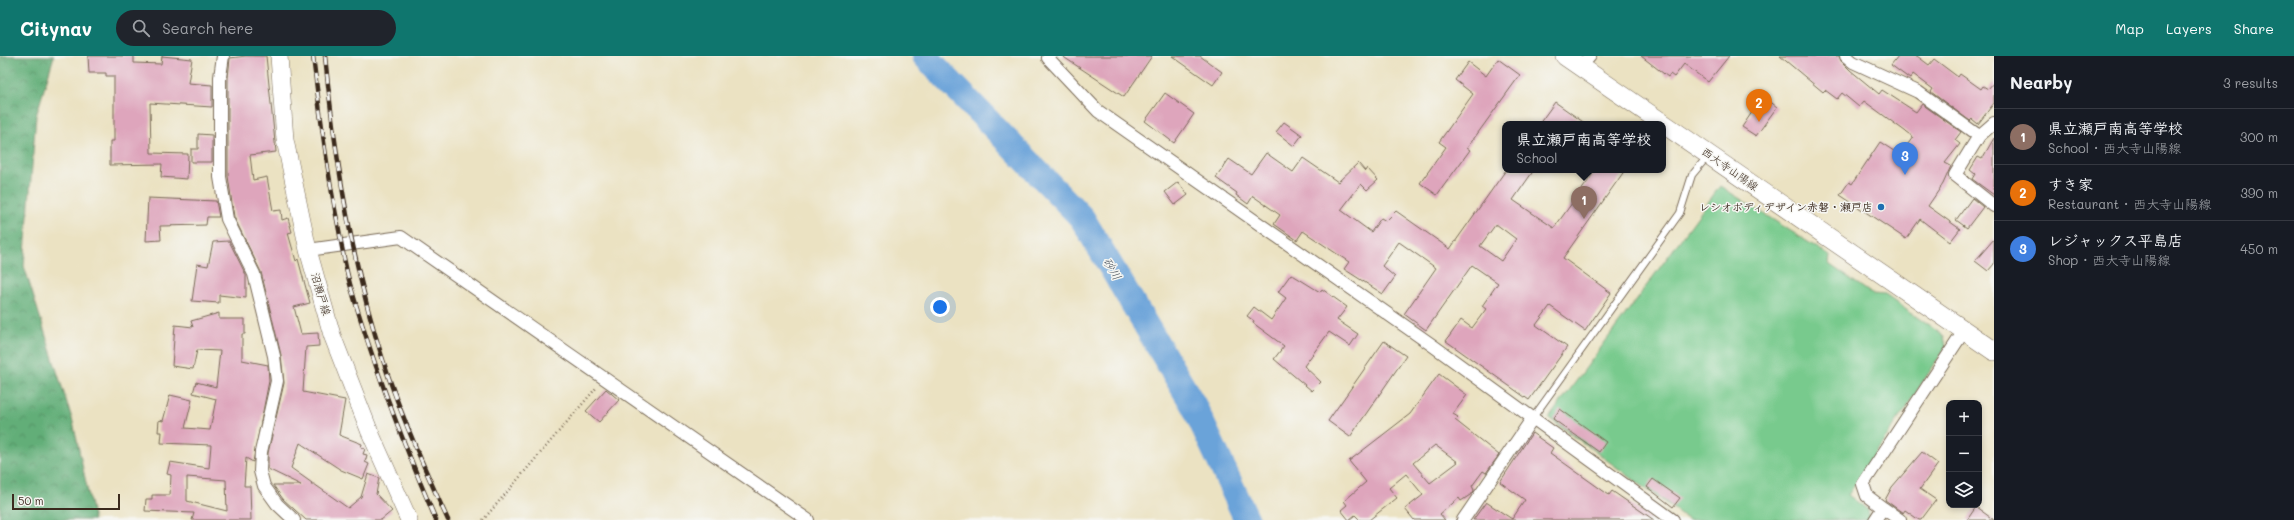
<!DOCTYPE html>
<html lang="en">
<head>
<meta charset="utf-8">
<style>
	body { margin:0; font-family:Mali,"Klee One",sans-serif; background:#20242c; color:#f1f3f6 }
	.controls { position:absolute; right:12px; bottom:12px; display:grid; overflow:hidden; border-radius:8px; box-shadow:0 2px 6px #0003 }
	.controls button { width:36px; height:36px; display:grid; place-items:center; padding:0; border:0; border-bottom:1px solid #363941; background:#171b24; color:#f1f3f6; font:20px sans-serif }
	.scale { position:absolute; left:12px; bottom:10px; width:108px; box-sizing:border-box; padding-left:4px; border:2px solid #3b2a1e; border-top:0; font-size:11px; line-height:14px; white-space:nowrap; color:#3b2a1e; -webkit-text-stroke:3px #f6f6f2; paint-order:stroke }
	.you { position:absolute; left:940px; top:251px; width:14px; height:14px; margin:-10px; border:3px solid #fff; border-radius:50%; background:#1a73e8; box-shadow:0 0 0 6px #1a73e833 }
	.badge { display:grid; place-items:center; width:26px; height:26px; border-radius:50%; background:#0f766e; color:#fff; font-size:13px; font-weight:700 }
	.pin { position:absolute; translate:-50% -33px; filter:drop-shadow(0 1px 2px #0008) }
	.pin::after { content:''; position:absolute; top:21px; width:14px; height:12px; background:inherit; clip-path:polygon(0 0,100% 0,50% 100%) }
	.popup { position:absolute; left:1502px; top:65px; width:164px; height:52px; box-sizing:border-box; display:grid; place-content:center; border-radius:8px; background:#171b24; filter:drop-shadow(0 1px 3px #0005); font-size:13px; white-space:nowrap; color:#9ea1a6 }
	.popup b { font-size:15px; color:#f1f3f6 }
	.popup::after { content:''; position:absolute; left:50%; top:100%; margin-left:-8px; border:8px solid transparent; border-top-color:#171b24 }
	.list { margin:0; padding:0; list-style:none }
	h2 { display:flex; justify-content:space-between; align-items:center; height:52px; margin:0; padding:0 16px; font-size:17px }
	h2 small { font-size:13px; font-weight:400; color:#9ea1a6 }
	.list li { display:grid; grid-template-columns:26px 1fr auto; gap:12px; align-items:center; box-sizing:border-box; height:56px; padding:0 16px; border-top:1px solid #363941 }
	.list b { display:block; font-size:15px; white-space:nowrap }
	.list p { margin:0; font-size:13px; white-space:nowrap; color:#9ea1a6 }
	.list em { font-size:13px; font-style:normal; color:#9ea1a6 }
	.icon { flex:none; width:22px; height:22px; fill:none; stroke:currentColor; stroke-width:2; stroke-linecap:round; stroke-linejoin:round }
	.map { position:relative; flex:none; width:1994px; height:464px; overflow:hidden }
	header { display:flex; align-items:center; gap:24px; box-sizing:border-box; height:56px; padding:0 20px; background:#0f766e; color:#fff }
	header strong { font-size:19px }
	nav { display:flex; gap:22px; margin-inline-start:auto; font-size:14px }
	.search { width:280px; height:36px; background:#20242c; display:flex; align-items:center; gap:10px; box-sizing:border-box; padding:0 14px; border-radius:22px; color:#9ea1a6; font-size:15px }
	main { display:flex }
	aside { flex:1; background:#171b24 }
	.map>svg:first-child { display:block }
	.forest { fill:url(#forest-crowns); stroke:#4e6c4b }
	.pitch { fill:#78ca8d; stroke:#5a7a56 }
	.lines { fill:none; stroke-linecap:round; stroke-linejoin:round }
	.river { stroke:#6aa3d9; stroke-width:26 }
	.building { fill:#dea5bc; fill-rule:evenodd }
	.service-casing { stroke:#796a57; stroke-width:8 }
	.minor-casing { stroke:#796a57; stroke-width:14 }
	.secondary-casing { stroke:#796a57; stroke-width:18 }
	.primary-casing { stroke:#796a57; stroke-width:20 }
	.path { stroke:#796a57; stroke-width:2.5; stroke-dasharray:1 3; stroke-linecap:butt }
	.service { stroke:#fff; stroke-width:6 }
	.minor { stroke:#fff; stroke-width:12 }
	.secondary { stroke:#fff; stroke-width:17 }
	.primary { stroke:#fff; stroke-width:19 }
	.rail-casing { stroke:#3b2a1e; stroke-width:4.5 }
	.rail { stroke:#f6f6f2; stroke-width:3; stroke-dasharray:9; stroke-linecap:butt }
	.poi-dot { fill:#1f6fb2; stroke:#f6f6f2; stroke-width:1.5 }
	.labels { text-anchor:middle; stroke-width:3; stroke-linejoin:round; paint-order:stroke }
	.street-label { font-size:11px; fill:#3b2a1e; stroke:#f6f6f2 }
	.poi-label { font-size:11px; font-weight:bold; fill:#3b2a1e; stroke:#f6f6f2; text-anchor:end }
	.water-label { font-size:12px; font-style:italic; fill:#4b545f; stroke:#f6f6f2 }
</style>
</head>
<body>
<header>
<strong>Citynav</strong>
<div class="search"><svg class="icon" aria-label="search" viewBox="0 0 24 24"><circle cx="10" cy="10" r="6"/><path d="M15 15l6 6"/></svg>Search here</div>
<nav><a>Map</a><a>Layers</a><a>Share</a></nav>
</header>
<main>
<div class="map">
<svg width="1994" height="464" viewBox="0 0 1994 464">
	<defs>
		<pattern id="forest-crowns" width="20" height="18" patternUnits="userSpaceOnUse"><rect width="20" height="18" fill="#62ae78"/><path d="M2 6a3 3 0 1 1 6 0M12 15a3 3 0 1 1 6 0" fill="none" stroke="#528e62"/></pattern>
	</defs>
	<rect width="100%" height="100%" fill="#f6f6f2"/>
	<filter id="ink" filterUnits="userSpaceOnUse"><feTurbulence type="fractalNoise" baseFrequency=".025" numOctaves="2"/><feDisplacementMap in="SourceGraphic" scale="8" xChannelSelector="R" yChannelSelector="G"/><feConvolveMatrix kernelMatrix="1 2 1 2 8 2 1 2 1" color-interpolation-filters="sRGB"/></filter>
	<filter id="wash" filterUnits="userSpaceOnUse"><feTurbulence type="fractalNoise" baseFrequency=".012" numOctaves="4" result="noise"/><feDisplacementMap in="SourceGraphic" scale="16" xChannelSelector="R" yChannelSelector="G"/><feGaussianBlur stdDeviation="0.9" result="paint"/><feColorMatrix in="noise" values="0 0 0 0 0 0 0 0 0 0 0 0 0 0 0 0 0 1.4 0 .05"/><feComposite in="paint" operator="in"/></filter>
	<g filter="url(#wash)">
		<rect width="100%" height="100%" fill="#ebe2c2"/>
		<path class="forest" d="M0,0h54l-18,60 -12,150 49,156 21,98h-94z"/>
		<path class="pitch" d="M1720,130l110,70 -1,8 43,30 13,1 59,41 2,11 -98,148 20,15 1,7 -3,3h-177l-140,-102z"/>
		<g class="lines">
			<path class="river" d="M925,0l157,162 112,188 53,114"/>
		</g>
		<g id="blocks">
			<path class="building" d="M88,0h46v7l27,1 1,-8 30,3 -4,24 24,2v22l-62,-4 1,50 37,1 -1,25 -26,-2 1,-13 -52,1v-24h4v-65h-8v-3h-17z
				M246,0h20l10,96 -26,3 3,25 14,-3 6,34 8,-1 1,10 6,-2 4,14 -4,1 8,28 2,-2 12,44 -16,4 7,27 17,-1 1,13 -13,1 -3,45 42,8 -6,35 23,9 -1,3 4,2 -2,5 4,1 -2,7 4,2 -6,15 -22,-9 -41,-27 -9,25 21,15 -1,1h3l34,24 13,-11 7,-23 11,4 -3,16 16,17 -11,9h-75l-23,-21 -10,-14h28l-33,-16v-16l16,-70 -3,-28 -20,-83 -27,-55 -6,-41v-98l2,-20z
				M1062,0h90l-28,41z
				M1172,0h28l22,16 -9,13z
				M1641,0h88l-21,26 -24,-18 -10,13 -4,-3 -2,3z
				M1780,0h59l2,5 9,9 29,24 3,-4 34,22 6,-8 39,28 -6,8 5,4 -15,19 6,3 -8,18 -15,22 32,23 -10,13 -30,-23 -14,20 -66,-44 9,-13 3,2 28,-42 20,13 13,-18 -49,-36 -5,6 -17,-14 -5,6 -12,-9 -2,2z
				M1898,0h19l12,9 5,-6 24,18 2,-3 21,15 2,-3 5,3 6,-7v21l-16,21 -6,-5 -2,2 -39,-29 2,-3 -20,-15 -3,5 -19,-14z
				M1498,3l22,16 -53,73 3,2 -33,45 -17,-12 26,-36 -7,-5 34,-48 -18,-14 13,-18 18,14z
				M1165,37l29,21 -20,29 -29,-22z
				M1763,40l14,11 -21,29 -14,-9z
				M1555,46l31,22h-47z
				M1284,66l18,13 -8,11 -18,-14z
				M198,78l14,1v27h-21v-13h7z
				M1994,82v57l-22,-16 3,-5 -5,-4 8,-13 4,2z
				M1266,97l27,19 10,-14 35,24 20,-19 7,8 2,-3 11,12 -11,10 -6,-6 -20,26 30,22 10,-14 5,3 10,-10 54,38 56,-79h28l-21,30 41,28 42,-58h29l-62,88 48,35 -26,38 -35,-25 -14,19 31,22 -38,53 -83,-59 15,-21 11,8 14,-19 -4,-3 16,-23 -26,-18 -46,65 -22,-16 32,-46 -37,-26 -17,24 13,11 -12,17 -39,-25 5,-7 -46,-31 -6,9 -23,-16 6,-9 -27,-19 -5,8 -12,-9 1,-2 -21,-15 13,-19 22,15zM1496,168l20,15 -15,22 -21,-15z
				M1178,126l10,13 -13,10 -10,-13z
				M148,142l68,3 3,16h-12l-1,8 -46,1 1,14 -15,1z
				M1972,142l11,9 -16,21 -11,-8z
				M1994,183v25l-6,7 -13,-10z
				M229,185l17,34v23l-27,-3v8l-27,-2 5,-37 11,2 5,-24z
				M1291,218l29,18 2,-3 25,18 -10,13 21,14 -8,12 -21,-14 -25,34 17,16 -9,9 -38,-32 10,-13 -31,-23 1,-2 -7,-5 7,-9 17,13 15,-22 -8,-6z
				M219,257v6h26v15h-3v26l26,5 1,16 -16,81 -7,-4 -2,28h6l1,34h-59l2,-7 -49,-2 1,-12h6v-4h18l1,-20 -4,-1 3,-12 39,6 2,-23 -50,-2 1,-11h-4l1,-12 4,1 7,-26 22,5 -7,28 25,2 6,-31 -23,-6 3,-11 20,5 4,-36 -23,-1 -4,19 -21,-3 3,-41 18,2 -2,-6zM187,421l39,3 1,31 -40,-10z
				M1384,285l22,15 -56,81 -22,-16z
				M1439,318l28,21 -14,19 5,3 -3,3 44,35 -13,18 -3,-2 -11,15 2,4 -1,3 -12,8 -2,-3 -19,16 5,6h-31l-9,-11 18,-14 -17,-21 -17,14 8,10 -28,22h-9l-5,-5 -6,5 -8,-10 6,-5 -3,-4 22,-19 -17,-21 61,-47zM1435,389l23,17 -28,21 -17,-20z
				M606,333l13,11 -20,22 -13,-11z
				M1560,353l46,33 -7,10 -46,-33z
				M1532,377l21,15 -3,5 59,42 3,-4 42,29h-181l13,-18 26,17 13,-19 -25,-18z
				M1922,396l16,12 -18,25 16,11 -15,20h-2l-14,-10 -2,3 -18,-13 7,-13z
				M1653,423l27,19 -7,9 -26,-20z
				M1976,451l18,13h-27z"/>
		</g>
	</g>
	<g filter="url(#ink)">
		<use href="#blocks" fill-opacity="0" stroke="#796a57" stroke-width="1"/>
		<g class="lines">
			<g class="service-casing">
				<path id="service" d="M1532,363l148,-206 12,-38 15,-18"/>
			</g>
			<g class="minor-casing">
				<path id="minor" d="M223,0l-3,21v100l7,42 27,55 20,82 3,25 -16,71 -1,19 4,15 13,18 17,16
					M1049,0l-1,2 50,53 334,234 241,175
					M1846,0l7,6 65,30 61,44
					M1581,10l9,-10
					M1994,67l-15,13 -24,39 39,31
					M308,194l93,-13 407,283
					M1883,452l17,12
					M1463,464l69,-101
					M1875,464l8,-12 -16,-12 -4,-12 101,-153"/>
			</g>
			<g class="secondary-casing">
				<path id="secondary" d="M279,0l6,84 23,110 24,85 37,95 40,90"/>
			</g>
			<g class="primary-casing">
				<path id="primary" d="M1565,0l429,295"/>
			</g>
			<path class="path" d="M483,464l114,-133"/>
			<use href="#service" class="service"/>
			<use href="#minor" class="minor"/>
			<use href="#secondary" class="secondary"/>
			<use href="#primary" class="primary"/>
			<g class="rail-casing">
				<path id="rail" d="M313,0c7,58 14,116 26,174 3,18 6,36 11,54 23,81 53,159 86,236
					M325,0c10,102 26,206 58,304 17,54 41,108 65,160"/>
			</g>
			<use href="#rail" class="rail"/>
		</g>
	</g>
	<circle class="poi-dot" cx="1881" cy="151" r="4"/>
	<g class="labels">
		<g class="street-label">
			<text transform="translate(1730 113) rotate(35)" y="4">西大寺山陽線</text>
			<text transform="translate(321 238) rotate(74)" y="4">沼瀬戸線</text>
		</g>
		<g class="poi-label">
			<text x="1873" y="155">レシオボディデザイン赤磐・瀬戸店</text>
		</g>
		<g class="water-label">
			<text transform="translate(1112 213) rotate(59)" y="4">砂川</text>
		</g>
	</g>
</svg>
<div class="controls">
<button>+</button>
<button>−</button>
<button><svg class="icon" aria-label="layers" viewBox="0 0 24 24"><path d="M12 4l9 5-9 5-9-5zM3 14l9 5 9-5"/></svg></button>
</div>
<div class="scale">50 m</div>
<div class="you"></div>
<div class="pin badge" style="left:1584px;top:163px;background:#8d6e63">1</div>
<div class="popup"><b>県立瀬戸南高等学校</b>School</div>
<div class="pin badge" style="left:1759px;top:66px;background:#e8710a">2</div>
<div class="pin badge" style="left:1905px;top:119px;background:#3f7fe0">3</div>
</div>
<aside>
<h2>Nearby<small>3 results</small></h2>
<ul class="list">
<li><span class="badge" style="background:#8d6e63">1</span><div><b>県立瀬戸南高等学校</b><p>School · 西大寺山陽線</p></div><em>300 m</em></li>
<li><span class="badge" style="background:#e8710a">2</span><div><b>すき家</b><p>Restaurant · 西大寺山陽線</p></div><em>390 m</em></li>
<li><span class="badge" style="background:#3f7fe0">3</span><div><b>レジャックス平島店</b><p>Shop · 西大寺山陽線</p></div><em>450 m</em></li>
</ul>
</aside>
</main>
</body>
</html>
